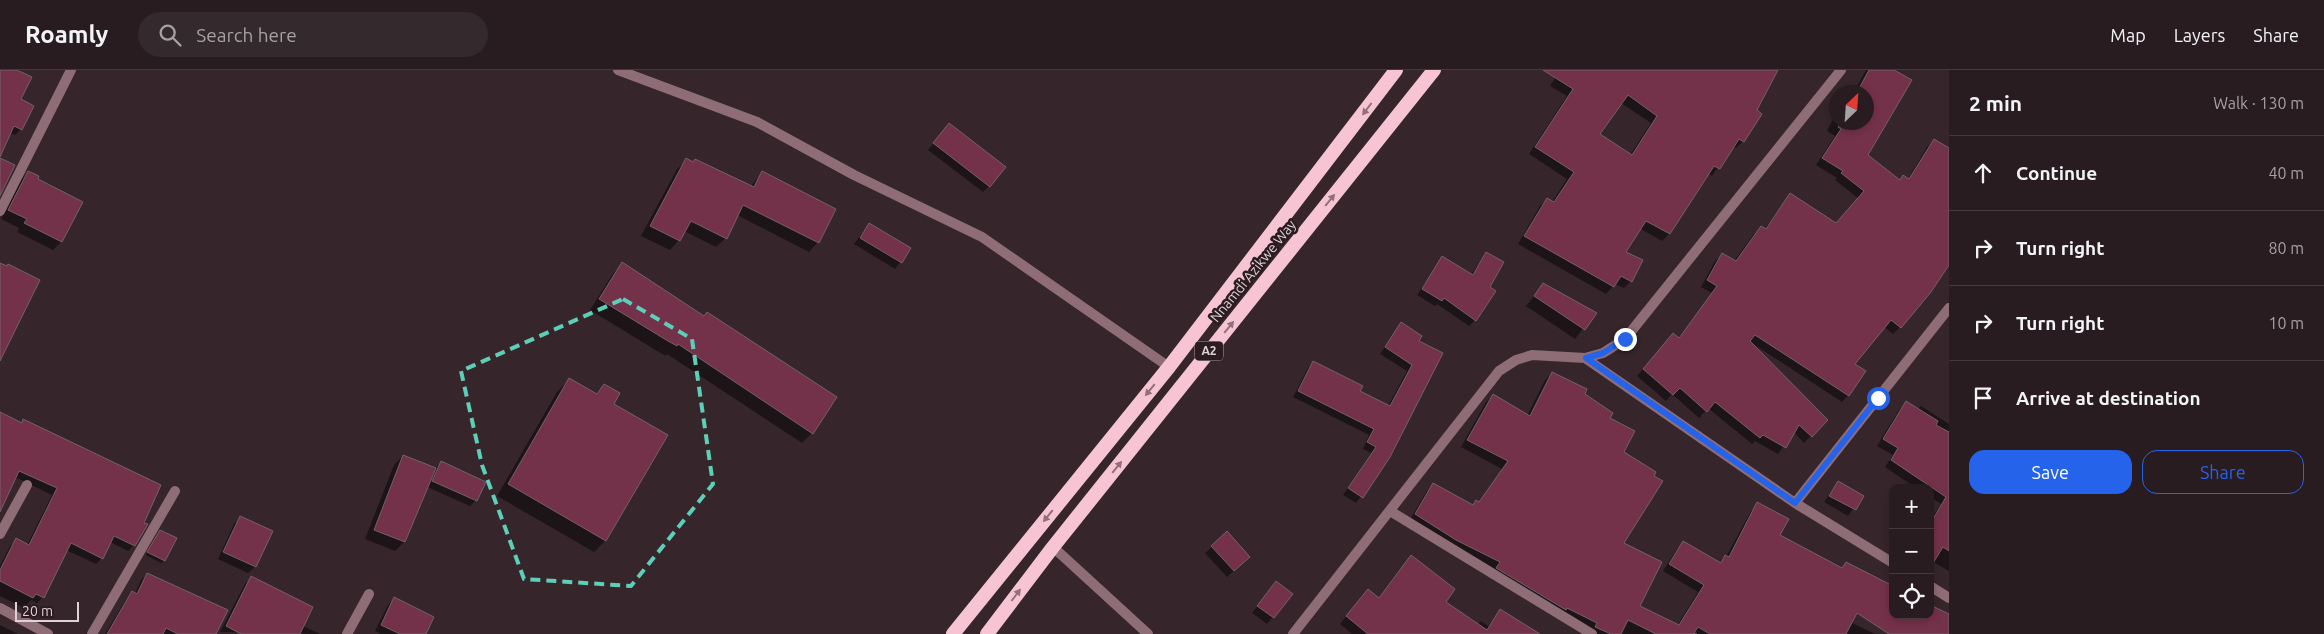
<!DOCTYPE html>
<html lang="en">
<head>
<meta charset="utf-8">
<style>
	body { margin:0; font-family:Ubuntu,sans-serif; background:#34292d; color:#f1f3f6 }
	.controls { position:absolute; right:15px; bottom:15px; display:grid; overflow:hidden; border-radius:10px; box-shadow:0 2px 8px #0003 }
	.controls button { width:45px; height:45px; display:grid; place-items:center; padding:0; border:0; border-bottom:1px solid #443a3e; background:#281c20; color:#f1f3f6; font:25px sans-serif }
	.compass { position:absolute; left:1829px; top:15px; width:45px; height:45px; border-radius:50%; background:#281c20; box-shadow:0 2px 8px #0003; rotate:25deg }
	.scale { position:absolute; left:15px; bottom:12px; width:64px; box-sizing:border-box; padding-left:5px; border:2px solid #ddd2d5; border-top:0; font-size:14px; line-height:18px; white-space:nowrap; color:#ddd2d5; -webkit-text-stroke:4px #2c1c21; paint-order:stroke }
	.stop { position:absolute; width:15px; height:15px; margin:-11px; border:4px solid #2563eb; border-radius:50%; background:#fff }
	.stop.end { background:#2563eb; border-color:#fff; box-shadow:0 1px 5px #0008 }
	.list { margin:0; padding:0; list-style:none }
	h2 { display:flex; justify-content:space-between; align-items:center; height:65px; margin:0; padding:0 20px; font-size:21px }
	h2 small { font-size:16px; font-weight:400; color:#a5a1a5 }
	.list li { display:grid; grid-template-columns:32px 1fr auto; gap:15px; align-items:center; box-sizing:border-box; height:75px; padding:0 20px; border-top:1px solid #443a3e }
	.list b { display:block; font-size:19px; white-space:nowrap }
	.list em { font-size:16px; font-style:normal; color:#a5a1a5 }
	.actions { display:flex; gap:10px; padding:15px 20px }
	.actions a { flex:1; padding:11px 0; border:1px solid #2563eb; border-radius:15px; text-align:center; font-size:18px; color:#2563eb }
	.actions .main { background:#2563eb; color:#fff }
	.icon { flex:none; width:28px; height:28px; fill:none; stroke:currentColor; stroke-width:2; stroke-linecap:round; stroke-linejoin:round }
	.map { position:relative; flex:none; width:1949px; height:564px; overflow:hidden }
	header { display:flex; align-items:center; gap:30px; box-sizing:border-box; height:70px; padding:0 25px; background:#281c20; border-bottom:1px solid #443a3e }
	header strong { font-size:24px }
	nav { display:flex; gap:28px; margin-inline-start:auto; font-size:18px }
	.search { width:350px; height:45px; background:#34292d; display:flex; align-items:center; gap:12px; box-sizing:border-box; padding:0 18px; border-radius:28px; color:#a5a1a5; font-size:19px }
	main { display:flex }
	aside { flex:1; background:#281c20 }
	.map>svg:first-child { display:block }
	.shadow { fill:#0007; fill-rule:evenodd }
	.building { fill:#74314a; stroke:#746167; fill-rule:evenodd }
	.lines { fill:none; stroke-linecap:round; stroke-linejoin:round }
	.minor { stroke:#8e6d77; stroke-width:10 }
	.trunk { stroke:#f6c4d2; stroke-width:14 }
	.oneway { fill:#91707a }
	.route { stroke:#2563eb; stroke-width:6 }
	.marked { fill:none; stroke:#5dceb8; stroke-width:4; stroke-dasharray:10 6; stroke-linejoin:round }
	.labels { text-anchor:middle; stroke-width:5; stroke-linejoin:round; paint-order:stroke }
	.shield { fill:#2c1c21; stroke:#a89b9f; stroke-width:1 }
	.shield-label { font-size:12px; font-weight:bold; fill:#ddd2d5 }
	.street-label { font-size:14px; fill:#ddd2d5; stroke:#2c1c21 }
</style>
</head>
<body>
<header>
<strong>Roamly</strong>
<div class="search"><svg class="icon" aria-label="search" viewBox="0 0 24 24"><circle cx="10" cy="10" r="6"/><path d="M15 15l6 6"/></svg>Search here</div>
<nav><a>Map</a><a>Layers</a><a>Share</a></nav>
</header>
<main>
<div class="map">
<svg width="1949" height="564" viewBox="0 0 1949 564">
	<rect width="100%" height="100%" fill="#36262b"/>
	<path class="shadow" d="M0,0h21l-2,30 2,29 -6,6 -5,-2 -10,21z
		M1560,0h217l-22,41 -12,30 -7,7 -3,-2 -21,30 -4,-3 -39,61 -7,7 -23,-13 -15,24 7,29 -7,7 -9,-4 -9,10 -88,-50 22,-38 7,-7 5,3 15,-23 -38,-25 38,-58 -17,-10zM1621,33l30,20 -21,32 -32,-20z
		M1866,0h25l-24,86 32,25 4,-4 5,2 19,-32 7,-7 15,10v113l-19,28 -30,36 -7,7 -9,-7 -31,37 -5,31 -6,7 -87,-57 72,75 -23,23 -10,-11 -16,22 -23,-13 -3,3 -44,-36 -9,10 -27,-24 -6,7 -29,-25 30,-35 11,-3 34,-45 -11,-6 14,-26 7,-6 12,6 20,-27 7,-7 3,3 26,-36 45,31 23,-27 -23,-18 2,-2 -21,-13 19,-29 -8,-5 9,-18v9h30v-30h-12z
		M949,55l40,61 -6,6 -55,-42z
		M686,90l64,27 12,-14 56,69 -9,10 -72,-37 -11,23 -10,9 -32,-16 -5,9 -9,10 -29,-14 36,-67z
		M28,102l8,7 25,63 -8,8 -36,-18 2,-4 -18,-9 19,-38z
		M869,154l40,25 -14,20 -41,-25z
		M1486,183l2,34 -13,33 -6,6 -32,-22 -2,2 -18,-11 26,-37 28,17z
		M622,194l190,169 -10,10 -135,-89 -1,2 -9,-5 -67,-41 22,-35z
		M1543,215l52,28 -20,26 -49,-33z
		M1402,254l15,18 25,12 -53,102 -33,47 -13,-8 28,-42 -8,-4 6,-14 -76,-38 15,-29 5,-6 45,29 30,15 19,-35 -27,-17z
		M1552,303l31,22 25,23 14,35 1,90 15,63 39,20 21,-34 -35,-21 14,-22 7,-7 35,21 7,-6 25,-46 7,-7 20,32 62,33 6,-6 -2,56 31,15h-286l-180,-113 18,-30 7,-7 38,22 4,-4 2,1 24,-34 -41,-22 25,-45 7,-7 34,21 18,-36z
		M569,310l26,14 9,-9 8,20 -7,136 -11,11 -97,-56 60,-104z
		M1906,333l11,7 4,-4 28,18v147l-19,-11v-39l11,-17 -11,-7v-9h-14l-31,-21 8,-12 -16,-9 22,-36z
		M0,344l21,10 3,-3 110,124 -6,6 -18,-9 -8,16 -6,6 -30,-14 -23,47 -6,6 -6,-3 -7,8 -24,-12v-30l10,-20 6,-6 11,5 25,-50 -37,-18 -15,16z
		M403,386l32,13 6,-6 35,37 -6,6 -43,-19 -23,55 -9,9 -30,-12 29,-74z
		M1838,412l24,14 -14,20 -24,-14z
		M241,447l30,15 -16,35 -7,6 -30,-14 16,-35z
		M1227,463l15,30 -15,14 -22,-24z
		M158,465l6,26 -3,2 -15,-8z
		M1411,486l33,46 33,23 4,-4 7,5 12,-15 36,23h-184l-12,-10 21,-26 17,1z
		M147,504l68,60h-110l22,-36 5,-5 3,1 6,-14z
		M251,508l52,48 17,8 -100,-2 25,-48z
		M1276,513l15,11 -24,30 -15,-11z
		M394,529l30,35h-43l-6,-3 13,-26z
		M0,555l18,9h-18z"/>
	<path class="building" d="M0,0h17l15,7 -11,22 13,7 -12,24 -8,-4 -14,31z
		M1543,0h235l-21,40 5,4 -18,28 -5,-3 -19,30 -6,-3 -44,68 -24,-13 -20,31 17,8 -11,22 -11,-6 -7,11 -90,-51 23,-38 7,4 20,-30 -39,-25 38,-58zM1628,25l29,21 -25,39 -32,-21z
		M1869,0h25l18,10 -44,75 32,25 3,-5 6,4 25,-40 15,9v117l-18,27 -30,36 -10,-8 -36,44 11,7 -17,25 -94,-61 -5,6 78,79 -16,17 -13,-12 -13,23 -23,-13 -3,3 -45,-36 -8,10 -27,-24 -7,7 -30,-26 30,-36 6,5 38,-52 -10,-6 15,-27 14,8 25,-35 5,3 24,-36 46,30 28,-32 -23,-18 2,-2 -21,-13 19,-29 -3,-2 3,-5h25v-30h-9z
		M949,53l57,44 -16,20 -57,-44z
		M0,88l15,7 -15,31z
		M686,88l7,4 2,-3 59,28 8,-16 74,38 -17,34 -76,-38 -16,34 -36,-18 -11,20 -30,-15z
		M28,101l11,5 -1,3 45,23 -21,40 -38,-19 3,-4 -19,-9z
		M869,153l42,25 -9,15 -42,-25z
		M1486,182l18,10 -14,25 6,4 -20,30 -32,-23 -2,3 -20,-12 20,-33 31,19z
		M622,192l82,54 3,-4 130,85 -24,37 -135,-90 -1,2 -9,-5 -69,-42z
		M0,193l7,3 1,-2 32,16 -40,81z
		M1543,213l54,30 -12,17 -51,-34z
		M1401,252l21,14 -3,5 24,12 -53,104 -27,41 -15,-10 28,-41 -9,-5 7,-13 -76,-38 15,-30 50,25 -3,5 30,15 22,-41 -27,-18z
		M1552,302l35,17 -2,5 28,19 -3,5 25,13 -11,21 32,20 -2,4 9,5 -39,62 38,19 -22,44 39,19 25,-40 -35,-21 14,-23 38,22 4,-8 4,2 28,-55 32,17 -9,16 62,33 4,-6 47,24v29h37v-10l19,9v20h-60l-32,-21 -11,21h-136l-12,-7 -4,6 3,1h-41l-28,-14 -7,14h-10l-16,-7 2,-4 -30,-15 -1,2 -70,-42 4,-6 -44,-22 -41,-26 18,-31 40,22 3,-5 3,2 29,-41 -41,-21 26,-46 37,22z
		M569,308l28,16 7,-10 16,9 -6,11 54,31 -62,106 -98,-57z
		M1906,331l32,20 -2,4 13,7v119l-6,-4 -13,21v-44l16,-27 -55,-37 7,-12 -15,-9z
		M0,342l22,11 1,-4 138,66 -17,38 4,1 -13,22 -21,-10 -11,23 -32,-16 -27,55 -8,-4 -3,4 -33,-17v-11l16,-32 13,7 28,-57 -38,-17 -19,41z
		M403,385l33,13 -31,74 -31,-12z
		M441,391l45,21 -9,19 -45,-20z
		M1838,411l26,15 -8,14 -27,-14z
		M240,446l33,15 -17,36 -33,-15z
		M160,460l17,8 -12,23 -18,-9z
		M1227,461l23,26 -16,14 -23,-25z
		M1411,485l44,34 -9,13 41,28 13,-21 40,25h-172l-22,-18 22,-27 11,9z
		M147,503l81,37 -12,24h-38l-12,-6 -3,6h-56l25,-43 5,3z
		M251,506l62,31 -13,27h-59l-15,-8z
		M1276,511l17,13 -19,24 -17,-12z
		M394,527l40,20 -8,17h-26l-19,-9z"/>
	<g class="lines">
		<path class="minor" d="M618,0l139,52 97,53 128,62 187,130
			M0,141l71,-141
			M1585,288l210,145 98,60
			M1795,433l154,-195
			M1390,441l202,123
			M0,464l27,-49
			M1053,477l95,87
			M1930,516l19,12
			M0,538l48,26
			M92,564l83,-143
			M347,564l22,-40
			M1293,564l206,-263 17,-11 16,-5 53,3 18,-5 22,-14 216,-269"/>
		<path class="trunk" d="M953,564l216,-267 227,-297
			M987,564l66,-87 381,-477"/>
	</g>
	<defs><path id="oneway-solid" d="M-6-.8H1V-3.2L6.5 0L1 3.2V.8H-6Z" transform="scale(1.25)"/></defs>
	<g class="oneway">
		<use href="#oneway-solid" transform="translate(1367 39) rotate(127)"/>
		<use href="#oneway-solid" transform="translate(1330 130) rotate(-51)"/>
		<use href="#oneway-solid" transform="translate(1229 257) rotate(-51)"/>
		<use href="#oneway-solid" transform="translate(1150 320) rotate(129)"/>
		<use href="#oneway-solid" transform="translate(1117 397) rotate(-51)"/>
		<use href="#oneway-solid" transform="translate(1048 446) rotate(129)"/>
		<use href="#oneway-solid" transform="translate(1016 525) rotate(-53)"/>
	</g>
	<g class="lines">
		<path class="route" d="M1625,269l-22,14 -17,5 209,145 83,-105"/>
	</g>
	<path class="marked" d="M623,229l69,40 21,145 -82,102 -107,-7 -42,-114 -21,-94z"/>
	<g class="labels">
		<rect class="shield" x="1195" y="271.5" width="28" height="19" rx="4"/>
		<g class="shield-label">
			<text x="1209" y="285">A2</text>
		</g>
		<g class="street-label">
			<text transform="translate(1253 201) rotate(-51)" y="5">Nnamdi Azikwe Way</text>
		</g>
	</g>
</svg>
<div class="controls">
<button>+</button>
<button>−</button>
<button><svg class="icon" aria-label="locate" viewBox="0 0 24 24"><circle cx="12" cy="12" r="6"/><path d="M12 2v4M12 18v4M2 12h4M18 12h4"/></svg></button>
</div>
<svg class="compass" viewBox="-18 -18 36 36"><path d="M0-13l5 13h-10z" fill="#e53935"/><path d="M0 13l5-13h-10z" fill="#a5a1a5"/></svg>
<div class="scale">20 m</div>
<div class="stop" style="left:1878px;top:328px"></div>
<div class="stop end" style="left:1625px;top:269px"></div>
</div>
<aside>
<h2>2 min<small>Walk · 130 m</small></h2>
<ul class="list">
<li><svg class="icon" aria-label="ahead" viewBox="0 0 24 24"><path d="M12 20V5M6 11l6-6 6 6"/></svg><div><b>Continue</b></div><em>40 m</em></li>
<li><svg class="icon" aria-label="right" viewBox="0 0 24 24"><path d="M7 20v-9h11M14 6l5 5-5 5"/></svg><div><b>Turn right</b></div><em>80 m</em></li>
<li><svg class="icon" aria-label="right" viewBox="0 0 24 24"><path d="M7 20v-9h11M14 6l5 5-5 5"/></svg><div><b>Turn right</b></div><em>10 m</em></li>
<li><svg class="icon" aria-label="arrive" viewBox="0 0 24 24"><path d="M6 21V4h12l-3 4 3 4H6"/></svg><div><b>Arrive at destination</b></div></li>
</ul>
<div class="actions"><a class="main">Save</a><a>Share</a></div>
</aside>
</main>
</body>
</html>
